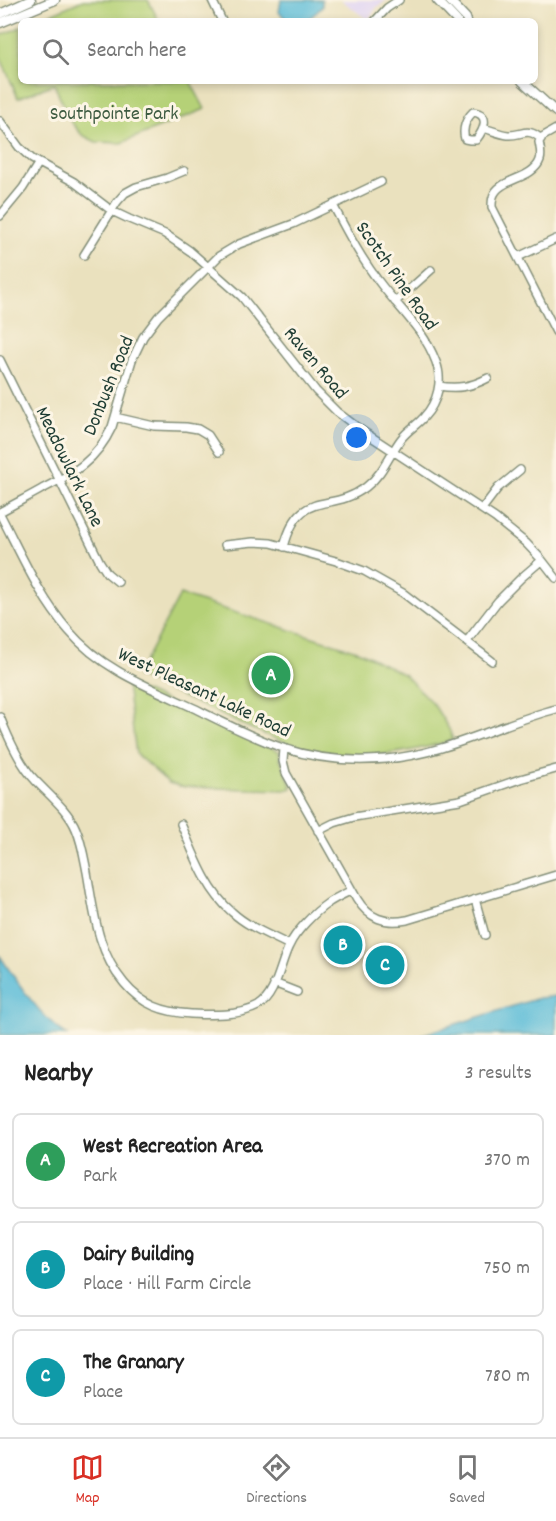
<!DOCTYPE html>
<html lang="en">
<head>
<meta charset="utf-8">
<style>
	body { margin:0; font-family:Dekko,sans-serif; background:#f2f2f2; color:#222 }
	.you { position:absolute; left:357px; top:438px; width:21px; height:21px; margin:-15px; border:4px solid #fff; border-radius:50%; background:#1a73e8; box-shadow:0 0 0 9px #1a73e833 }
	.badge { display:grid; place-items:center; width:39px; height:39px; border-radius:50%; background:#d93025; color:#fff; font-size:20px; font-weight:700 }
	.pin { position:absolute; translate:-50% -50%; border:3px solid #fff; box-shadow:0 2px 6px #0006 }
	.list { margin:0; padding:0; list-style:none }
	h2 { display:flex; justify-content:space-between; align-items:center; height:78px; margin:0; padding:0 24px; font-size:26px }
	h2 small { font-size:20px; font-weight:400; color:#767676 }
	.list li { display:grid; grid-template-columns:39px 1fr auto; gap:18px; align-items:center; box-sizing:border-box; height:96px; margin:0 12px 12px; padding:0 12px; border:2px solid #e0e0e0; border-radius:9px }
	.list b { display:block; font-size:22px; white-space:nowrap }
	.list p { margin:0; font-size:20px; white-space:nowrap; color:#767676 }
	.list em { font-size:20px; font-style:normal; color:#767676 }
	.icon { flex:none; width:33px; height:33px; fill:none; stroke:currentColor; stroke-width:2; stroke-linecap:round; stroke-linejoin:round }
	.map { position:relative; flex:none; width:556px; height:1035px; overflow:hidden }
	.search { position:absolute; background:#fff; box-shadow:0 3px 9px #0003; left:18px; right:18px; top:18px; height:66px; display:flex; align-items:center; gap:15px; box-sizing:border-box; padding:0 21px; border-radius:9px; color:#767676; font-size:22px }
	.sheet { height:402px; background:#fff }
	nav { display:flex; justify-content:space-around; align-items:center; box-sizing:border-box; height:84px; border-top:2px solid #e0e0e0; background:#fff; font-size:16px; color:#767676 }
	nav a { display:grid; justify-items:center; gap:3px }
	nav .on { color:#d93025 }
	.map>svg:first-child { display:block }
	.built { fill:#e0d4f4 }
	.green { fill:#b5d177; stroke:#6a8756; stroke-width:1.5 }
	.water { fill:#5abcd8; stroke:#3c7c86; stroke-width:1.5 }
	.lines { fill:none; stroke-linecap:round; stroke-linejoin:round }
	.minor-casing { stroke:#848f79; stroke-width:10 }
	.major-casing { stroke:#848f79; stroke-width:11 }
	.minor { stroke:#fff; stroke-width:7 }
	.major { stroke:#fff; stroke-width:8 }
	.labels { text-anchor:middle; stroke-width:6; stroke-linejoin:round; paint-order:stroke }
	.park-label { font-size:20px; fill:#3d5b41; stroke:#fcf5e5 }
	.street-label { font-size:20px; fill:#1f3d34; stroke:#fcf5e5 }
</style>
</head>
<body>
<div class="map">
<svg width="556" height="1035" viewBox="0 0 556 1035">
	<rect width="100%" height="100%" fill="#fcf5e5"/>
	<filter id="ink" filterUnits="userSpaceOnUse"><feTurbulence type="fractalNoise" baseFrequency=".0167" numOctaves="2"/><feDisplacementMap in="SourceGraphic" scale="12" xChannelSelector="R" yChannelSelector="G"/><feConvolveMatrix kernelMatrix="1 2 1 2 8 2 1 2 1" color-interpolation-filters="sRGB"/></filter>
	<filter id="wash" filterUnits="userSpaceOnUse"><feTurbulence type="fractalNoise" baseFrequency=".008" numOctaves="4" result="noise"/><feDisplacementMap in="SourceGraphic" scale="24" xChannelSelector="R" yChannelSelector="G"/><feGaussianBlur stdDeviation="1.35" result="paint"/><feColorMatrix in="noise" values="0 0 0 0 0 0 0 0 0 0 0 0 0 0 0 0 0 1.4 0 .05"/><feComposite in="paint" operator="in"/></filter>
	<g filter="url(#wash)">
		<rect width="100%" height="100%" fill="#eae1be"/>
		<path class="built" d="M341,0h46l-10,7 -9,13z"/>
		<path class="green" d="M83,0h65l11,21h-124z
			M21,27v54h169l15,28 -84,34 -25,-1 -14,-7 -11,-13 -17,-38 -36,14 -18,-42v-20z
			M180,595l180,57 45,23 29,30 15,24 4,11c-34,10 -68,17 -104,16 -46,-2 -92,-24 -133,-44 -27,-12 -53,-24 -79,-36z
			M127,684l152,67 1,7 12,30 -7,2 -103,-3 -13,-4 -33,-29z"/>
		<path class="water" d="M281,0h41v7c-14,14 -15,14 -34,14l-9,-9z
			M0,956c17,26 41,62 67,79h-67z
			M556,996v39h-135l118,-37z"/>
	</g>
	<g filter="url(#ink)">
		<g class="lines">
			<g class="minor-casing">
				<path id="minor" d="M212,0l10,21
					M375,21l12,-13 12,-8
					M473,112c18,2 11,18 3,28h-6l-5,-1c-3,-10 1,-20 8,-27z
					M0,121l19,26 13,12 42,23 38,29 17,8 36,15 25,17 52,46 74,94 21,21 24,18 134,88 31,25 16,17 14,18
					M483,128c8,2 17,6 25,7 14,1 19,-9 33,4
					M556,129l-14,8 -3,5c1,6 3,12 1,18 -7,20 -42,18 -47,37 -1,3 -1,6 -1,10l64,125
					M0,216l23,-28 15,-24
					M84,255l33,-53 8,-9 11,-6 31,-9 17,-7
					M518,257l38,-18
					M395,302l36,-32
					M0,360l100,202 7,11 11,9
					M439,386c18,3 32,1 49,-8
					M115,417l39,9 32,1 12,2 10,6 11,17
					M482,509l16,-21 22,-18
					M0,512c14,-8 28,-15 42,-23 32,-16 54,-28 70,-62l20,-67 11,-23 15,-20 61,-61 20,-12 54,-20 88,-42
					M0,514c21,40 39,83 69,117 33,39 82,57 127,78 28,14 57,29 87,39 33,11 69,14 103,11 60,-5 113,-35 170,-50
					M225,545l28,-3 18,1 65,18 28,10 39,22 89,68
					M284,547c16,-61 45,-32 82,-60 17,-13 23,-32 35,-48 7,-9 16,-14 23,-22 14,-15 19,-37 12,-55 -11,-30 -34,-51 -53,-75 -20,-25 -35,-53 -50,-82
					M467,641l31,-40 23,-23 21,-18
					M0,717c8,20 20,48 35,63 14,15 33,30 41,49 6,14 8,28 11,43 7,40 10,79 37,111 18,22 39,29 67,31 20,1 49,2 67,-8 18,-10 22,-42 31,-60 6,-14 26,-34 39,-43 7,-5 16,-9 24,-13
					M284,749l-1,12 3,12 71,126c12,20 28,25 50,21l149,-45
					M181,824c13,30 25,66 51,88 16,15 38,23 57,33
					M318,831l16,-8 20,-6 106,-17 60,-21 36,-10
					M475,899l10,36
					M274,983l23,9"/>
			</g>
			<g class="major-casing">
				<path id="major" d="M437,0l20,21
					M449,0l17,18 1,3
					M0,14l31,-14
					M0,23l55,-23
					M522,81l34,31"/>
			</g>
			<use href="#minor" class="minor"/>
			<use href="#major" class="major"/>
		</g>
	</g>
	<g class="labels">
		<g class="park-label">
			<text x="114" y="119">Southpointe Park</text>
		</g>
		<g class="street-label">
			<text transform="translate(398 275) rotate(55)" y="7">Scotch Pine Road</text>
			<text transform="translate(317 362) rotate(50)" y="7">Raven Road</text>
			<text transform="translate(107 385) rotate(-68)" y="7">Donbush Road</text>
			<text transform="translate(71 466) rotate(64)" y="7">Meadowlark Lane</text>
			<text transform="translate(205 691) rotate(25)" y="7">West Pleasant Lake Road</text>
		</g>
	</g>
</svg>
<div class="you"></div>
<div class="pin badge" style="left:271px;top:675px;background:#2e9e5b">A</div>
<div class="pin badge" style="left:343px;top:945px;background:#0f9aa8">B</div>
<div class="pin badge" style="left:385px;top:965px;background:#0f9aa8">C</div>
<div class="search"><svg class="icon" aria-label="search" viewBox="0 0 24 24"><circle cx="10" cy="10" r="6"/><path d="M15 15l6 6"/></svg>Search here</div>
</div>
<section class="sheet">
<h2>Nearby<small>3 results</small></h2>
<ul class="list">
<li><span class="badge" style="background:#2e9e5b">A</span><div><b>West Recreation Area</b><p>Park</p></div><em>370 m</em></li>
<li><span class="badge" style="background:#0f9aa8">B</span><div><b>Dairy Building</b><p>Place · Hill Farm Circle</p></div><em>750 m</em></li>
<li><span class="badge" style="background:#0f9aa8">C</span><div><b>The Granary</b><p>Place</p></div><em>780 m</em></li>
</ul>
</section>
<nav>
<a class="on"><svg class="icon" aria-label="map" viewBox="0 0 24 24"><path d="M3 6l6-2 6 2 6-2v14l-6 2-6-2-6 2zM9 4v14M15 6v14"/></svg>Map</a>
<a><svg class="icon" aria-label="directions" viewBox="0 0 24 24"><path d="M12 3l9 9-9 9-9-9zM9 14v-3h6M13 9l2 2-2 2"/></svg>Directions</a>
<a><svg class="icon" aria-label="saved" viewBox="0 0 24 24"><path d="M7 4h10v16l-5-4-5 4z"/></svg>Saved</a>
</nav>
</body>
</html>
